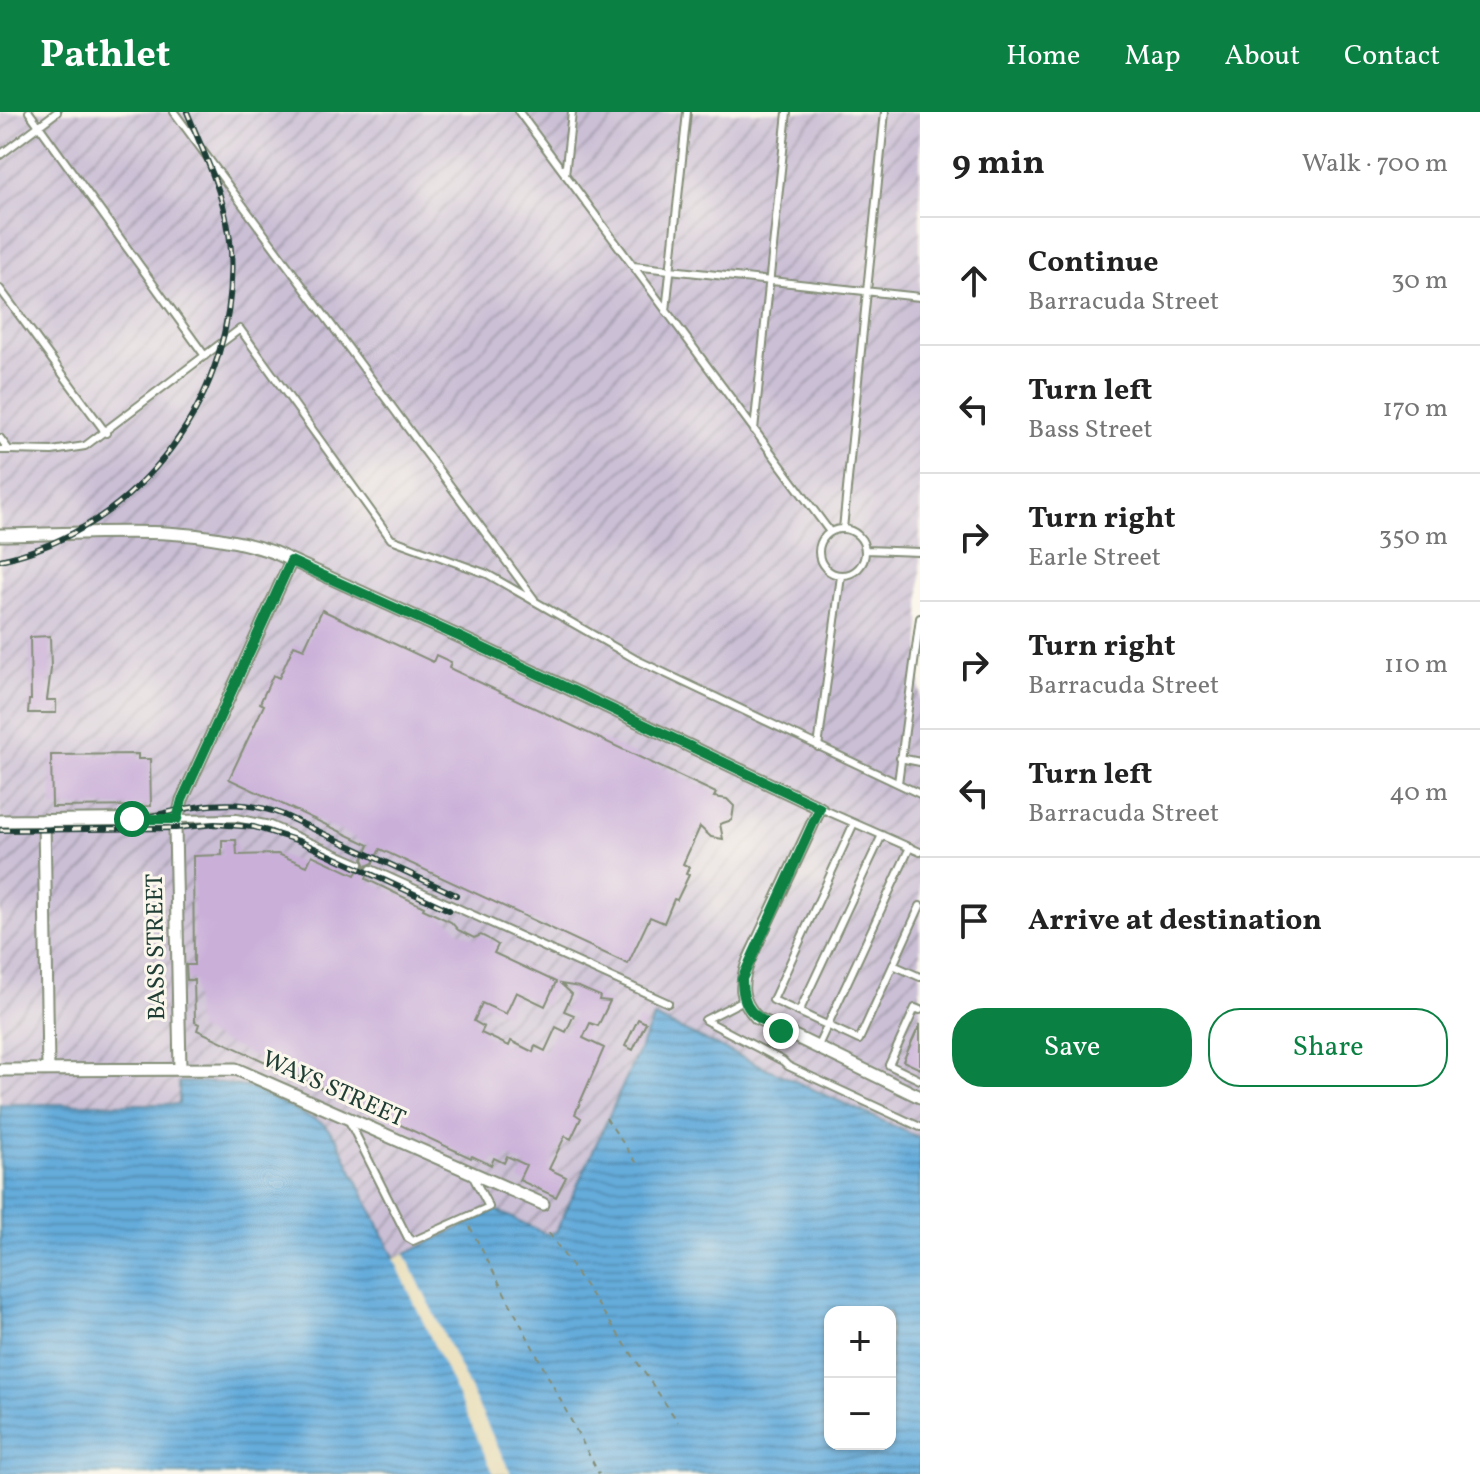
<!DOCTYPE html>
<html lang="en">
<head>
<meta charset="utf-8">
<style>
	body { margin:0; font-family:Vollkorn,serif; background:#f2f2f2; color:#222 }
	.controls { position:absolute; right:24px; bottom:24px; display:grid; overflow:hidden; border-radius:16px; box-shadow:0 2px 6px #0004 }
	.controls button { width:72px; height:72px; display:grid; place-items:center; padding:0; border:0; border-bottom:2px solid #e0e0e0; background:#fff; color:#222; font:40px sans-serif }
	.stop { position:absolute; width:24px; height:24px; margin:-18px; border:6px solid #0b8043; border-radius:50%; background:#fff }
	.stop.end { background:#0b8043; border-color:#fff; box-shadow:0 2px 8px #0008 }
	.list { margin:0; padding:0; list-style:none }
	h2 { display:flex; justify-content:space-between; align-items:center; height:104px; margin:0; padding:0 32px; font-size:34px }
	h2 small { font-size:26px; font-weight:400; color:#767676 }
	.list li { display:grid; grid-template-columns:52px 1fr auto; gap:24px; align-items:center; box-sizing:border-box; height:128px; padding:0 32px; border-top:2px solid #e0e0e0 }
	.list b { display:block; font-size:30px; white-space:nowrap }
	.list p { margin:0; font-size:26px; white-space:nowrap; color:#767676 }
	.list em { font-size:26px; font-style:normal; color:#767676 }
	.actions { display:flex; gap:16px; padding:24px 32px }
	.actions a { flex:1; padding:18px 0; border:2px solid #0b8043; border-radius:32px; text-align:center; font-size:28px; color:#0b8043 }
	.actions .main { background:#0b8043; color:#fff }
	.icon { flex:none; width:44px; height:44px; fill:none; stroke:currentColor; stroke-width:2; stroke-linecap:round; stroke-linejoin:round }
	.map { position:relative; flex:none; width:920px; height:1362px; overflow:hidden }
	header { display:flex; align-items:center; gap:48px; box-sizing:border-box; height:112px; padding:0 40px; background:#0b8043; color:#fff }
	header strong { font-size:38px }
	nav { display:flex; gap:44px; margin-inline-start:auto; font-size:28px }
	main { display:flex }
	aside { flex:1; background:#fff }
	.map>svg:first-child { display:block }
	.industrial { fill:url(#industrial-furrows); fill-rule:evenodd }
	.water { fill:url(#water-rules); stroke:#427488; stroke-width:2; fill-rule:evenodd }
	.pier { fill:#eae0bd }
	.building { fill:#cab0d9 }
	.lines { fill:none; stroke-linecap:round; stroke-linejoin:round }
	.lane-casing { stroke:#848e78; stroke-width:10 }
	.street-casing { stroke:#848e78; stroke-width:15 }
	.path { stroke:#848e78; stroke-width:2; stroke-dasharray:6 6; stroke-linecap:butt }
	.lane { stroke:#fff; stroke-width:6 }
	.street { stroke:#fff; stroke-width:11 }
	.rail-casing { stroke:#1f3d34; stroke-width:6 }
	.rail { stroke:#fbf7ec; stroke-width:3; stroke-dasharray:9; stroke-linecap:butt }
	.route { stroke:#0b8043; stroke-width:10 }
	.labels { text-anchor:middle; stroke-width:6; stroke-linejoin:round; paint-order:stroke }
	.street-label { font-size:24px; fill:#1f3d34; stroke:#fbf7ec }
</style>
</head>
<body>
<header>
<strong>Pathlet</strong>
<nav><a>Home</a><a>Map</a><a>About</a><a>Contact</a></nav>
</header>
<main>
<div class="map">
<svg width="920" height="1362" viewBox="0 0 920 1362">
	<defs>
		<pattern id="industrial-furrows" width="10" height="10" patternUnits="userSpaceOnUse" patternTransform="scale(2)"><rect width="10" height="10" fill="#cbbfd5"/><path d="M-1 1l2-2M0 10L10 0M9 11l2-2" fill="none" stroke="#a49cae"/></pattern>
		<pattern id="water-rules" width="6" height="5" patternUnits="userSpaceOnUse" patternTransform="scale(2)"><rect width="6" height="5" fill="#65acdb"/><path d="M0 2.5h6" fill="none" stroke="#538db2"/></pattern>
	</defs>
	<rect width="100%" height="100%" fill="#fbf7ec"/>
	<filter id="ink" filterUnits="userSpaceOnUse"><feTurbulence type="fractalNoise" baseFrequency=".0125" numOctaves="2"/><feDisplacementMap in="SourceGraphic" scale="16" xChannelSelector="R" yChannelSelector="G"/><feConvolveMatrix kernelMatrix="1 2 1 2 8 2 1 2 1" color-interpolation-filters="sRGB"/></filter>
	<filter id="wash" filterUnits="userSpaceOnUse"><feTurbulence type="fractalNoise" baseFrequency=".006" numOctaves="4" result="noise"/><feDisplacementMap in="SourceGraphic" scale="32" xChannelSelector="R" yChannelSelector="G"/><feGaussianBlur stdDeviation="1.8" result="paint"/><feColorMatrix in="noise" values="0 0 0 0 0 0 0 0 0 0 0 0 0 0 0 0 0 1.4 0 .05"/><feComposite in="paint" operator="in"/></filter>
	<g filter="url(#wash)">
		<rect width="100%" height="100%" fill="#eae0bd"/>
		<path class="industrial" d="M0,0h920v1362h-920zM830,1200h60v132h-60z"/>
		<path class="water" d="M654,905l266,121v336h-920v-370h179v-22l44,1 27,5 74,36 13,15 58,120 101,-49 50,24 10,-2zM830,1200h60v132h-60z"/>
		<path class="pier" d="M405,1142l106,220h-17l-100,-215z"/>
		<g id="blocks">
			<path class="building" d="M322,498l111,52 3,-7 15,7 -2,6 267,125 -2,4 13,2 7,7 -2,14 -12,4 3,15 -12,-2 -11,-10 -17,37 6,3 -3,7 3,1 -12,25 -3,-1 -10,24 -14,-6 -22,47 -248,-115 -7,14 -7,3 2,8 -2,5 58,28 -1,2 28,13 7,8 16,8 7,-3 6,3 11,7 -4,8 62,29 -11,24 -29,-14 -10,22 -24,-11 -8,18 10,6 -3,6 28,13 2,-5 22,11 2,-6 10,5 11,-24 10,5 8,-17 -10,-4 8,-17 -11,-10 18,3 21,9 -1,4 11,1 -12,25 -8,-3 -7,15 21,10 -29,66 6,4 -10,21 -6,-3 -16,33 17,8 -10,20 -37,-17 7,-15 -19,-9 -3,7 -10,-5 -3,7 -19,-9 -1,2 -274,-128 2,-6 -4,-2 -1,-42h-7l-1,-15h8l-1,-109 29,-1v-15h14l1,15 41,-1 29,12 5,-11 43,20 3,-5 8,-4 -3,-7 6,-14 -140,-66 35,-74 -4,-2 13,-28 6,3 15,-33 10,4z
				M50,524l1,33 -4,31h9v13h-28l1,-13h2l-1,-63z
				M138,642v5h12l1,47 -99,1 -1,-52z
				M638,907l8,4 -13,27 -8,-4z
				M920,912v45l-17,-8z"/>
		</g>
	</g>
	<g filter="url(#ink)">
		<use href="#blocks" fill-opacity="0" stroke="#848e78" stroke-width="2"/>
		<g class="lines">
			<g class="lane-casing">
				<path id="lane" d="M29,0l176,244
					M174,0l360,487
					M519,0l311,420
					M0,43l57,-43
					M565,63l7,-63
					M633,154l287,31
					M0,177l106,144
					M666,199l21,-199
					M754,318l33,-318
					M0,326l9,12h-9
					M9,338l43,1 33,-5 155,-117 151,210 96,35 150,86 283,134
					M819 440a23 23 0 1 1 46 0a23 23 0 1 1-46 0Z
					M843,417l42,-417
					M865,438l55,2
					M818,635l23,-171
					M900,646l20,4
					M898,671l22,-165
					M820,696l100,44
					M177,707l59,-1 34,7 90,39
					M854,711l-81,177 86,40 61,-134
					M371,757l297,134
					M893,853l27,12
					M744,888l-39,20 78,41 5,5 132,61
					M920,898l-5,-2 -26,57 31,15
					M799,900l83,-177
					M817,936l93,-201
					M349,1009l59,117 5,3 76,-34 -17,-32"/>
			</g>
			<g class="street-casing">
				<path id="street" d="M0,423c91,0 185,-13 273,17l187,85 360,171 -71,152c-9,24 -10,39 8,58l163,79
					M44,708l4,249
					M0,709l177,-2
					M180,957l-5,-241 7,-28 109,-239
					M0,958l236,-1 307,135"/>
			</g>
			<path class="path" d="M606,1006l32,47
				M470,1115l129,247
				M549,1121l129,189"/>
			<use href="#lane" class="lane"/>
			<use href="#street" class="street"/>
			<g class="rail-casing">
				<path id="rail" d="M0,448c142,-31 239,-166 231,-309 -3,-49 -26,-95 -44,-139
					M132,709c50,-12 98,-27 149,-7l175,81
					M0,718l175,-2 40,-4 39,3 45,14 150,69"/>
			</g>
			<use href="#rail" class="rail"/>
		</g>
	</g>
	<g class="lines" filter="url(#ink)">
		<path class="route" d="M132,707h45l5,-19 109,-239 169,76 360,171 -78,171c0,32 13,38 39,52"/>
	</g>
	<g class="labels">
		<g class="street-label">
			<text transform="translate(155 835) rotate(-91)" y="8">BASS STREET</text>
			<text transform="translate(334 976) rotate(24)" y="8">WAYS STREET</text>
		</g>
	</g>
</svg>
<div class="controls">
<button>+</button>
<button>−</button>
</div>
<div class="stop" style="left:132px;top:707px"></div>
<div class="stop end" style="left:781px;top:919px"></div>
</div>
<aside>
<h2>9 min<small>Walk · 700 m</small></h2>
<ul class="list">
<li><svg class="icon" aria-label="ahead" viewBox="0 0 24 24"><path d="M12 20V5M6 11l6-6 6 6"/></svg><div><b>Continue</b><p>Barracuda Street</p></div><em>30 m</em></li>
<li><svg class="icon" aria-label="left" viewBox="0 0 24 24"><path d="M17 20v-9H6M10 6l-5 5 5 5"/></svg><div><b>Turn left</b><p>Bass Street</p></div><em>170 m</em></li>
<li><svg class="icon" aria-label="right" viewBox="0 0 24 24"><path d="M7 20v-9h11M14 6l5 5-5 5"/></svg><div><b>Turn right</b><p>Earle Street</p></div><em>350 m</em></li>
<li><svg class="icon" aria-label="right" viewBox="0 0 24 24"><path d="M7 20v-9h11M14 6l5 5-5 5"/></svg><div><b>Turn right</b><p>Barracuda Street</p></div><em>110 m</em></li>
<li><svg class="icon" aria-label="left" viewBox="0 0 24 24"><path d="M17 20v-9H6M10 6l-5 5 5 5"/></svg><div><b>Turn left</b><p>Barracuda Street</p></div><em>40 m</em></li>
<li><svg class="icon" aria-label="arrive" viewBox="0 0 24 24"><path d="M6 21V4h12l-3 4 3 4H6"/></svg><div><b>Arrive at destination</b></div></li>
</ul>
<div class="actions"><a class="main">Save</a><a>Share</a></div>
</aside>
</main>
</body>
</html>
